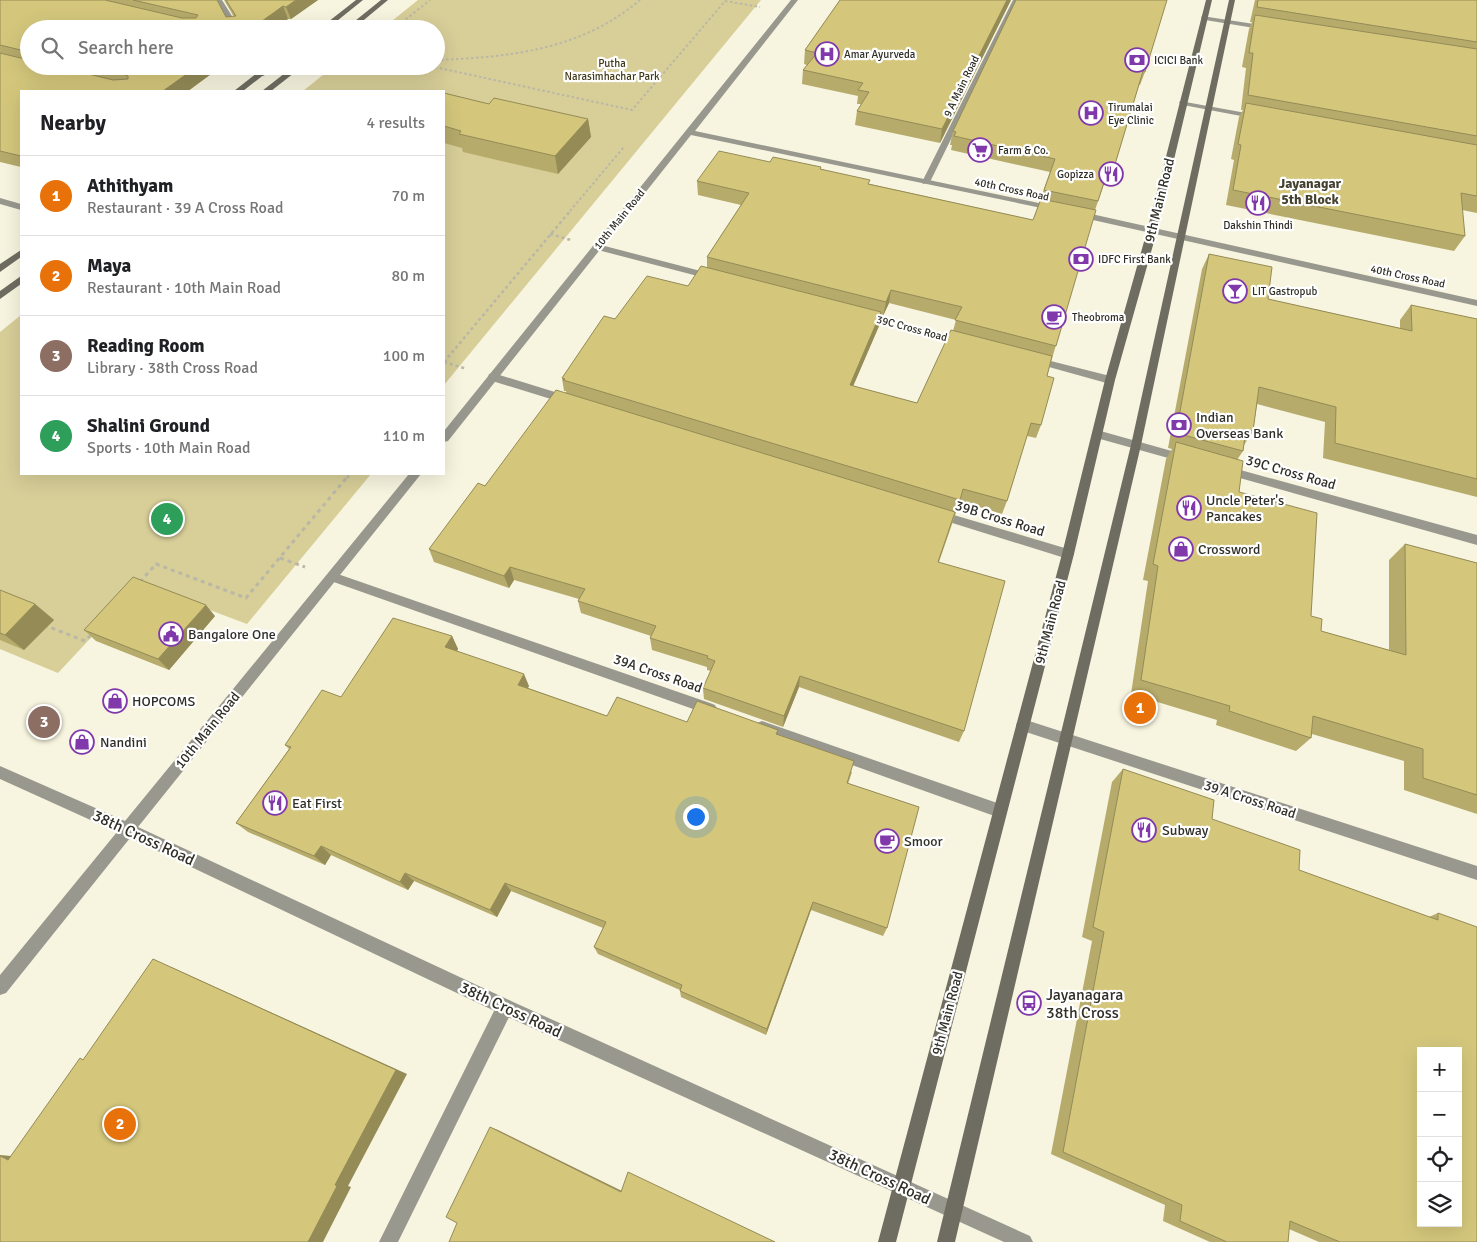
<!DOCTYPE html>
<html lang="en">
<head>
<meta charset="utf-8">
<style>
	body { margin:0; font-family:Signika,sans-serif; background:#f6f6f6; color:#202124 }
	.controls { position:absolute; right:15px; bottom:15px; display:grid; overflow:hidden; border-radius:0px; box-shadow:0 5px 20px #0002 }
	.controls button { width:45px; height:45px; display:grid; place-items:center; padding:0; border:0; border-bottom:1px solid #e0e0e0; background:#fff; color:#202124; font:25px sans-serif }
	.you { position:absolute; left:695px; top:816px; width:18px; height:18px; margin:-12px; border:4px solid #fff; border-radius:50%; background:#1a73e8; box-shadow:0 0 0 8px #1a73e833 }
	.badge { display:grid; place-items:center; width:32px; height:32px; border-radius:50%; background:#8038ab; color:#fff; font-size:16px; font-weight:700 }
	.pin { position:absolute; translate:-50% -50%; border:2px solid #fff; box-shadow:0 1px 5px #0006 }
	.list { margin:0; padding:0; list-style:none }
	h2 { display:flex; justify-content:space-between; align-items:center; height:65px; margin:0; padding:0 20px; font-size:21px }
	h2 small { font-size:16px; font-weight:400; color:#757577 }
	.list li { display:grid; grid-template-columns:32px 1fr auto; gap:15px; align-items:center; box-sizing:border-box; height:80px; padding:0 20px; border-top:1px solid #e0e0e0 }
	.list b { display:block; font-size:19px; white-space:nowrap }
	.list p { margin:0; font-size:16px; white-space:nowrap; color:#757577 }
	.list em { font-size:16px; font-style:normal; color:#757577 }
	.icon { flex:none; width:28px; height:28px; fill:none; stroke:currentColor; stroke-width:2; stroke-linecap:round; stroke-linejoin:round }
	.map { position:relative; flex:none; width:1477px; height:1242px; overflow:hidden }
	.search { position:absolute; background:#fff; box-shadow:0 5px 20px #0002; left:20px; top:20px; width:425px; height:55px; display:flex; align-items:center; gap:12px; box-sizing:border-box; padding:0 18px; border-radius:28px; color:#757577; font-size:19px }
	.panel { position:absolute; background:#fff; box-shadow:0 5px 20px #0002; left:20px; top:90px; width:425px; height:385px; border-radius:0px }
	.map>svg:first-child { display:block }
	.green { fill:#d7ce98 }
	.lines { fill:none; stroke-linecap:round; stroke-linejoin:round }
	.path-far2 { stroke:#bab7a6; stroke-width:2; stroke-dasharray:2.5 2.5; stroke-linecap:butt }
	.path-far1 { stroke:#bab7a6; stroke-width:2.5; stroke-dasharray:3 3; stroke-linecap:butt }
	.path { stroke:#bab7a6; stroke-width:3; stroke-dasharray:4 4; stroke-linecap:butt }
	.minor { fill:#99988f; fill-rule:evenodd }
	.tertiary { fill:#99988f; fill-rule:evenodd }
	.secondary { fill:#6f6d61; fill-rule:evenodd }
	.wall { fill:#b6ab6b; fill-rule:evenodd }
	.shaded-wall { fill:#948b57 }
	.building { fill:#d4c77c; stroke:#948b57; fill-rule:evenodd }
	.labels { text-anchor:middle; stroke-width:4.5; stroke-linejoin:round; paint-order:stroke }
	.far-poi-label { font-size:11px; fill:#302f27; stroke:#fff; text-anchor:start }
	.far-park-label { font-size:11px; fill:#403a19; stroke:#fff }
	.far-street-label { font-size:11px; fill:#302f27; stroke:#fff }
	.far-quarter-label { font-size:14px; font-weight:bold; fill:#444130; stroke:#fff }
	.street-label { font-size:14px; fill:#302f27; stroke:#fff }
	.poi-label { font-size:14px; fill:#302f27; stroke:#fff; text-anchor:start }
	.near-street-label { font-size:16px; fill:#302f27; stroke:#fff }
	.near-poi-label { font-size:16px; fill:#302f27; stroke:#fff; text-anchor:start }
</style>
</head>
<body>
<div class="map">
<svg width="1477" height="1242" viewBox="0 0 1477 1242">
	<rect width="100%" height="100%" fill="#f7f4df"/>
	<path class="green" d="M418,0h343l-317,385v-294h-141l31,-25h102v-37h-54z
		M21,315v159h350l-124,150 -106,-40 -83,89 -58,-24v-317z"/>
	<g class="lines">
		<path class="path-far2" d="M725,1l35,6
			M394,29l36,-29
			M436,60c75,-3 145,-10 204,-60
			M430,66l202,44 94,-110
			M570,211l54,-64"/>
		<path class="path-far1" d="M550,234l21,6
			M444,362l127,-152
			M444,362l23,7
			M347,478l3,-4"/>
		<path class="path" d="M280,558l25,9
			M140,582l16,-18 90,34 102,-122
			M44,625l41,16 8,-8"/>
		<path class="minor" d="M216,0h6l18,29h-7z
			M1013,0h6l-89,182 -7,2 -1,-2z
			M1202,16l65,10 4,2 -4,2 -62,-10 -4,-2z
			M253,66h8l4,8 -1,2h-6z
			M1180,101l77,14 4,2 -4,2 -74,-14 -4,-2z
			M597,244l119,31 2,2 -5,3 -119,-31 -2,-2z
			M863,313l100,25 5,3 -5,3 -103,-26v-4z
			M1035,357l79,20 1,3 -5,4 -79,-22v-4z
			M493,373l78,24 1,3 -5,4 -78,-24 -1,-3 1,-3z
			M1097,430l89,25 6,4 -6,4 -93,-26 -1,-3z
			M1226,466l251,69v10l-255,-72 -2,-3z
			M937,510l131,39 4,2 2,3 -2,3 -4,2 -135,-42 -2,-3 2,-3z
			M332,572l378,131 5,2 2,4 -2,4 -5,2 -382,-135 -2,-3 2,-3z
			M1023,719l454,147v14l-454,-149 -5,-2 -2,-4 2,-4z
			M762,721l238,83 5,2 2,5 -2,5 -5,2 -243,-87 -2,-4 2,-4z
			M505,999l6,2 2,6 -2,6 -113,229h-19l120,-241z"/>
		<path class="tertiary" d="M791,0h7l-103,131 358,75 4,3 -1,2 -365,-76 -243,306 -4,1v-11z
			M0,198l21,6v6l-21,-6z
			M1078,211l399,89v6l-402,-90v-4z
			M409,474h12l-283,353 373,174 519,235 3,6h-29l-505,-229 -369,-175 -124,155 -6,2v-20l117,-143 -117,-53v-13l125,55z"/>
		<path class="secondary" d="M356,0h7l-36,29h-8z
			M381,0h7l-35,29h-8z
			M1206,0h6l-55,231 -42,149 -41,174 -178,688h-18l184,-688 43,-174 42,-149z
			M1229,0h6l-94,445 -186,797h-18l194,-797z
			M266,66h9l-32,25h-9z
			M294,66h9l-32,25h-9z
			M21,250v7l-21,15v-8z
			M21,276v8l-21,15v-8z"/>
	</g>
	<path class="wall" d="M0,0h217l9,17h8l-10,-17h94l-27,19h-3l-14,10h-245v37h193l-34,25h-167v76l-21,-5z
		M840,0h171l-71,143 -85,-18 2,-14 4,-7h-4l1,-8 -56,-12 1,-14 4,-5 -3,-1 1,-14z
		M1016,0l129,72 -5,13h-1l-26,86 -5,14 -4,-1 -9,26 -48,166 -6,49 -5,13 -9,-2 -20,65 -5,13 -42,-13 -21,61 25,169 -5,11 -160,-55 -16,40 -79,-28 -1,-11 8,-17 -4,-1v-3l-55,-17 -2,-12 1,-2 -70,-23 -3,-12 1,-2 -65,-19 -5,8 -75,-26 -5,-13 137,-156v-2h-2l-2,-13 53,-59 73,-33 19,-19v-10l34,-52 -43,-10 -1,-14 73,-19 51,7 49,15 163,36 17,-48 -99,-22 1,-5h-2l3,-14zM889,303l67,17 -3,11 -36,72 -64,-17 26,-60 2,-11 2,1z
		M1255,0h222v213l-15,-3 3,26 -11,15 -228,-46 8,-45 -3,-1 8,-42 4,-7h-2l5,-42 -4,-1 7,-38 3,-7h-2z
		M444,93l45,11 99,15 3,18 -33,37 -95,-22 -1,-4 -18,-5z
		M1209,254l59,45 132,29v-8l11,-15 66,14v178l-154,-39 2,-36 -68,-18 -4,27 -9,14 -1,6 -6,9 2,32 72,124 10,15 68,19v-90l16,-16 72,19v251l-73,-24v-29l-92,-27 -1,4 -15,13 -80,-26 1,-5 -86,-26 17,-113 -5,-1 23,-121 6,-10 -4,-1 34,-179z
		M0,590l35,14 19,16 -30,30 -24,-10z
		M215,616l-46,54 -73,-29 -12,-11z
		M452,636l6,13 -1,2 72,35 -1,2 79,28 80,6 90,13 75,37 -4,12 39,144 -4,8 -72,-26 -45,125 -85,-38 -1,-6v-1l-82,-36 -4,-7 9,-19 -92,-37 -14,26 -83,-36 -6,9 -77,-35 -6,10 -77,-33 -12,-9 53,-74 -4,-4 56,-48z
		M1123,769l89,50 87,51 130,47 9,-4 39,329h-158l-30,-13 -1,13h-78l-47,-21 2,-16 -114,-51 41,-213 -10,-4 30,-155z"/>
	<path class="shaded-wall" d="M296,0h22l-27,19 -5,-12z
		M1007,0h4l-71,143 2,-14z
		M283,6l5,13 -14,10h-23z
		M198,66h24l-34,25h-25z
		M588,119l3,18 -33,37 -3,-18z
		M891,290l-2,13 -6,13 3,-14z
		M881,312l-2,14 -31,72 2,-13z
		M510,567l4,13 -5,8 -5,-12z
		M35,604l19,16 -30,30 -19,-15z
		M206,605l9,11 -46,54 -11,-11z
		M452,636l6,13 -6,10 -7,-12z
		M524,674l5,12 -6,10 -5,-11z
		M800,676l-1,11 -16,40 1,-11z
		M321,846l10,9 -6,10 -11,-9z
		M405,873l9,8 -6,9 -8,-8z
		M505,883l6,8 -14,26 -7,-7z
		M813,902l-2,8 -45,125 1,-6z
		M171,967l236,107 -59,112 3,1 -28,55h-15z
		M490,1127l8,3 126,62h-3z
		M0,1155l22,2 -14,3 -8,-4z"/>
	<path class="building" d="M0,0h105l77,18h14l2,-3 -65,-15h84l9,17 10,-1 -10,-16h70l-10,7 -3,-1 -32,23h-222v23l-29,-7z
		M840,0h167l-65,129 -85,-18 12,-19 -11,-2 5,-7 -60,-13 14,-17 -12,-3z
		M1016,0h151l-22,72 -2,-1 -30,100 -5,-1 -10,31 -54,-11 11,-31 -101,-23 2,-4 -3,-1z
		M1258,0h219v42l-220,-35z
		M1255,15l222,34v87l-229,-41 5,-42h-4z
		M0,53l29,7v6h27l57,14 15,-1v-3l-5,-2 -33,-8h108l-35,25h-142v65l-21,-5z
		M444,93l45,11 5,-6 94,21 -33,37 -96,-22 2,-3 -17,-5z
		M1246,103l231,42v51l-16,-3 4,43 -232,-46 8,-45 -3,-1z
		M719,151l51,11 3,-5 48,10 -1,2 50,11 -2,4 165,36 8,-21 55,11 -40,136 -101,-26 7,-13 -71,-17 -5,12 -179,-45 42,-64 -52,-12z
		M1209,254l63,13 -4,32 144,32 -1,-26 66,14v160l-142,-36 1,-36 -77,-20 -6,44 -7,-2 -3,22 -67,-18z
		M701,266l180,46 -31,73 67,18 34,-73 101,26 -5,20 7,2 -13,47 -10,-2 -24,78 -44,-12 -3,11 -397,-120 2,-1 -3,-1 42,-62 11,3 32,-43 41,10z
		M556,390l399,122 -17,50 67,19 -41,150 -164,-55 -16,40 -81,-28 12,-27 -8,-3 1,-2 -58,-18 6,-12 -78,-25 7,-12 -75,-22 -6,9 -75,-27 49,-66 7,3z
		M1176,442l67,19 -4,31 78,21 -6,103 11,3 -1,12 85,24 -1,-111 72,19v232l-54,-17v-29l-110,-33 -2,22 -82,-27 1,-5 -89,-26 17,-114 -5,-2z
		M133,577l73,28 -48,54 -74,-29z
		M0,590l35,14 -30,31 -5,-2z
		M393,618l59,18 -7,11 79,27 -6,11 89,31 10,-19 70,25 10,-21 81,29 -2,4 78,27 -7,22 72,24 -32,121 -74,-26 -46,127 -87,-38 2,-6 -88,-38 12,-25 -101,-39 -15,27 -85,-37 -5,9 -79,-36 -7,10 -78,-33 55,-76 -6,-2 37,-55 19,7z
		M1123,769l91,31 -2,19 88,31 -1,20 139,50v-7l39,14v315h-137l-50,-21 -2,21h-61l-47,-21 2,-16 -119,-53 41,-220 -11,-5zM1421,1051h37v172h-37z
		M153,959l243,111 -61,115 2,1 -29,56h-308v-86l8,4 72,-102 3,2z
		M490,1127l131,65 7,-20 147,70h-326l8,-19 -11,-6z"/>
	<defs>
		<g id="hospital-ring" transform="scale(1.25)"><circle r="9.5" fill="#fff" stroke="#8038ab" stroke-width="1.5"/><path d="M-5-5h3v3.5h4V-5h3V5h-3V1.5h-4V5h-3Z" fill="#8038ab"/></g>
		<g id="bank-ring" transform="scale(1.25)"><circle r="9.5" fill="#fff" stroke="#8038ab" stroke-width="1.5"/><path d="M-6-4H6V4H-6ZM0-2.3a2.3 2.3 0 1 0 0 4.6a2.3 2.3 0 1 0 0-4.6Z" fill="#8038ab"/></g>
		<g id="supermarket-ring" transform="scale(1.25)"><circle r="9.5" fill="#fff" stroke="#8038ab" stroke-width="1.5"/><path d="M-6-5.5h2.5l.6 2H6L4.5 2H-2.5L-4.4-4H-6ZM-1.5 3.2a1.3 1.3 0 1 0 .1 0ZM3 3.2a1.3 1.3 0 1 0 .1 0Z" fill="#8038ab"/></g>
		<g id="restaurant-ring" transform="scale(1.25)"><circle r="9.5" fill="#fff" stroke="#8038ab" stroke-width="1.5"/><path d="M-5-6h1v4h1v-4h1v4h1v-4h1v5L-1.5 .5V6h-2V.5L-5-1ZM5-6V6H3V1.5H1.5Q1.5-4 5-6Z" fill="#8038ab"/></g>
		<g id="bar-ring" transform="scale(1.25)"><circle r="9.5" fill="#fff" stroke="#8038ab" stroke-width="1.5"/><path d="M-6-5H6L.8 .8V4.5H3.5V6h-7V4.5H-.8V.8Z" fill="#8038ab"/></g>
		<g id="cafe-ring" transform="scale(1.25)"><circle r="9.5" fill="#fff" stroke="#8038ab" stroke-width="1.5"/><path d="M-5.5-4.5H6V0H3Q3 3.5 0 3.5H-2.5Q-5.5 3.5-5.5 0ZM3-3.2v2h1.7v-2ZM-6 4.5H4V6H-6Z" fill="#8038ab"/></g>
		<g id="shop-ring" transform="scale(1.25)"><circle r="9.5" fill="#fff" stroke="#8038ab" stroke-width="1.5"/><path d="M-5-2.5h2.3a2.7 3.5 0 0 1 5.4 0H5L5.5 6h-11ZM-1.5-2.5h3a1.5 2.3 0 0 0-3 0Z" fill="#8038ab"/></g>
		<g id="civic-ring" transform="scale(1.25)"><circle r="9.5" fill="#fff" stroke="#8038ab" stroke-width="1.5"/><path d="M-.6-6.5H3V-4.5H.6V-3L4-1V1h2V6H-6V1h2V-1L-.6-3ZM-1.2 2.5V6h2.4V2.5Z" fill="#8038ab"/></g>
		<g id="bus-ring" transform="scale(1.25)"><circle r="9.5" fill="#fff" stroke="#8038ab" stroke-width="1.5"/><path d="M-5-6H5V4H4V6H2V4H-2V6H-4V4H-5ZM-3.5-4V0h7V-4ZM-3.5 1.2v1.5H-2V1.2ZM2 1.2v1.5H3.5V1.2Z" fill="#8038ab"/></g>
	</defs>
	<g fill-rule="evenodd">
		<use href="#hospital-ring" x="827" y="54"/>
		<use href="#bank-ring" x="1137" y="60"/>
		<use href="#hospital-ring" x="1091" y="113"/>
		<use href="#supermarket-ring" x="980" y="150"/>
		<use href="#restaurant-ring" x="1111" y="174"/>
		<use href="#restaurant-ring" x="1258" y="203"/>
		<use href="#bank-ring" x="1081" y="259"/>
		<use href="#bar-ring" x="1235" y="291"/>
		<use href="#cafe-ring" x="1054" y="317"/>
		<use href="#bank-ring" x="1179" y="425"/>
		<use href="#restaurant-ring" x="1189" y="508"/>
		<use href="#shop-ring" x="1181" y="549"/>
		<use href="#civic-ring" x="171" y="634"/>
		<use href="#shop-ring" x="115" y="701"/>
		<use href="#shop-ring" x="82" y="742"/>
		<use href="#restaurant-ring" x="275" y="803"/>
		<use href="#restaurant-ring" x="1144" y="830"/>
		<use href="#cafe-ring" x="887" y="841"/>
		<use href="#bus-ring" x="1029" y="1003"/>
	</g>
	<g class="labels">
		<g class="far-poi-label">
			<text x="844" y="58">Amar Ayurveda</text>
			<text x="1154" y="64">ICICI Bank</text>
			<text x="1108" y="111">Tirumalai<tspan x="1108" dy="13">Eye Clinic</tspan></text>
			<text x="998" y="154">Farm &amp; Co.</text>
			<text x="1094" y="178" text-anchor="end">Gopizza</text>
			<text x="1258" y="229" text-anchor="middle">Dakshin Thindi</text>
			<text x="1098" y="263">IDFC First Bank</text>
			<text x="1252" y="295">LIT Gastropub</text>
			<text x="1072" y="321">Theobroma</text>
		</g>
		<g class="far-park-label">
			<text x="612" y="67">Putha<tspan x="612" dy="13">Narasimhachar Park</tspan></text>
		</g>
		<g class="far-street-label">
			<text transform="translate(961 86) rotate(-64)" y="4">9 A Main Road</text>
			<text transform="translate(1012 189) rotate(12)" y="4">40th Cross Road</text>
			<text transform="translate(619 219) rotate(-51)" y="4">10th Main Road</text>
			<text transform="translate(1408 276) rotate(12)" y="4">40th Cross Road</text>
			<text transform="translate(912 328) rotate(15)" y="4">39C Cross Road</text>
		</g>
		<g class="far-quarter-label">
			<text x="1310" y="188">Jayanagar<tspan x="1310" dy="16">5th Block</tspan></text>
		</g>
		<g class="street-label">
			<text transform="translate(1159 200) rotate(-76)" y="5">9th Main Road</text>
			<text transform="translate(1291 472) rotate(16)" y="5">39C Cross Road</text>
			<text transform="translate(1000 518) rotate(17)" y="5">39B Cross Road</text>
			<text transform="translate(1050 622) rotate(-75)" y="5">9th Main Road</text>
			<text transform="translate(658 673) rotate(19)" y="5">39A Cross Road</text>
			<text transform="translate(207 730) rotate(-51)" y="5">10th Main Road</text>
			<text transform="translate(1250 799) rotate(18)" y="5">39 A Cross Road</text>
			<text transform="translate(947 1013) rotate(-75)" y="5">9th Main Road</text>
		</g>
		<g class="poi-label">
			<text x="1196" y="422">Indian<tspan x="1196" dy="16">Overseas Bank</tspan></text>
			<text x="1206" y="505">Uncle Peter's<tspan x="1206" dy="16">Pancakes</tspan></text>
			<text x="1198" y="554">Crossword</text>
			<text x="188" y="639">Bangalore One</text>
			<text x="132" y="706">HOPCOMS</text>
			<text x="100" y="747">Nandini</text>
			<text x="292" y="808">Eat First</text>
			<text x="1162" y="835">Subway</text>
			<text x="904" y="846">Smoor</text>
		</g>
		<g class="near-street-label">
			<text transform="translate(144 837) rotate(25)" y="6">38th Cross Road</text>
			<text transform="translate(511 1009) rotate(25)" y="6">38th Cross Road</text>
			<text transform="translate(880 1176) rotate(25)" y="6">38th Cross Road</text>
		</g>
		<g class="near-poi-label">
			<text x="1046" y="1000">Jayanagara<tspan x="1046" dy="18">38th Cross</tspan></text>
		</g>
	</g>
</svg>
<div class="controls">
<button>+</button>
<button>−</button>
<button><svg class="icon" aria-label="locate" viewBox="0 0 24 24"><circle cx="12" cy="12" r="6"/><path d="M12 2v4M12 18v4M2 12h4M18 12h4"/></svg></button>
<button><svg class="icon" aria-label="layers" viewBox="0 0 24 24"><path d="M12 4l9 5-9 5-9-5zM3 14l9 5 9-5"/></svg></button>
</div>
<div class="you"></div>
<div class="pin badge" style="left:1140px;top:708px;background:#e8710a">1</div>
<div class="pin badge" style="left:120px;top:1124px;background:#e8710a">2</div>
<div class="pin badge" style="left:44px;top:722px;background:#8d6e63">3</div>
<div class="pin badge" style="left:167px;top:519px;background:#2e9e5b">4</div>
<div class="search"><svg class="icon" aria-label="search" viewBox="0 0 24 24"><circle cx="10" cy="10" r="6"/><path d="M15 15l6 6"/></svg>Search here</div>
<section class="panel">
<h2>Nearby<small>4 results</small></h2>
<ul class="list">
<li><span class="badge" style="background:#e8710a">1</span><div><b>Athithyam</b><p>Restaurant · 39 A Cross Road</p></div><em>70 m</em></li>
<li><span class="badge" style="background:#e8710a">2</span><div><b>Maya</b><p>Restaurant · 10th Main Road</p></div><em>80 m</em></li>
<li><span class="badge" style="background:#8d6e63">3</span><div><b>Reading Room</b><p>Library · 38th Cross Road</p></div><em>100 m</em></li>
<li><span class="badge" style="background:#2e9e5b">4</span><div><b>Shalini Ground</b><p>Sports · 10th Main Road</p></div><em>110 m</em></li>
</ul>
</section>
</div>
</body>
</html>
